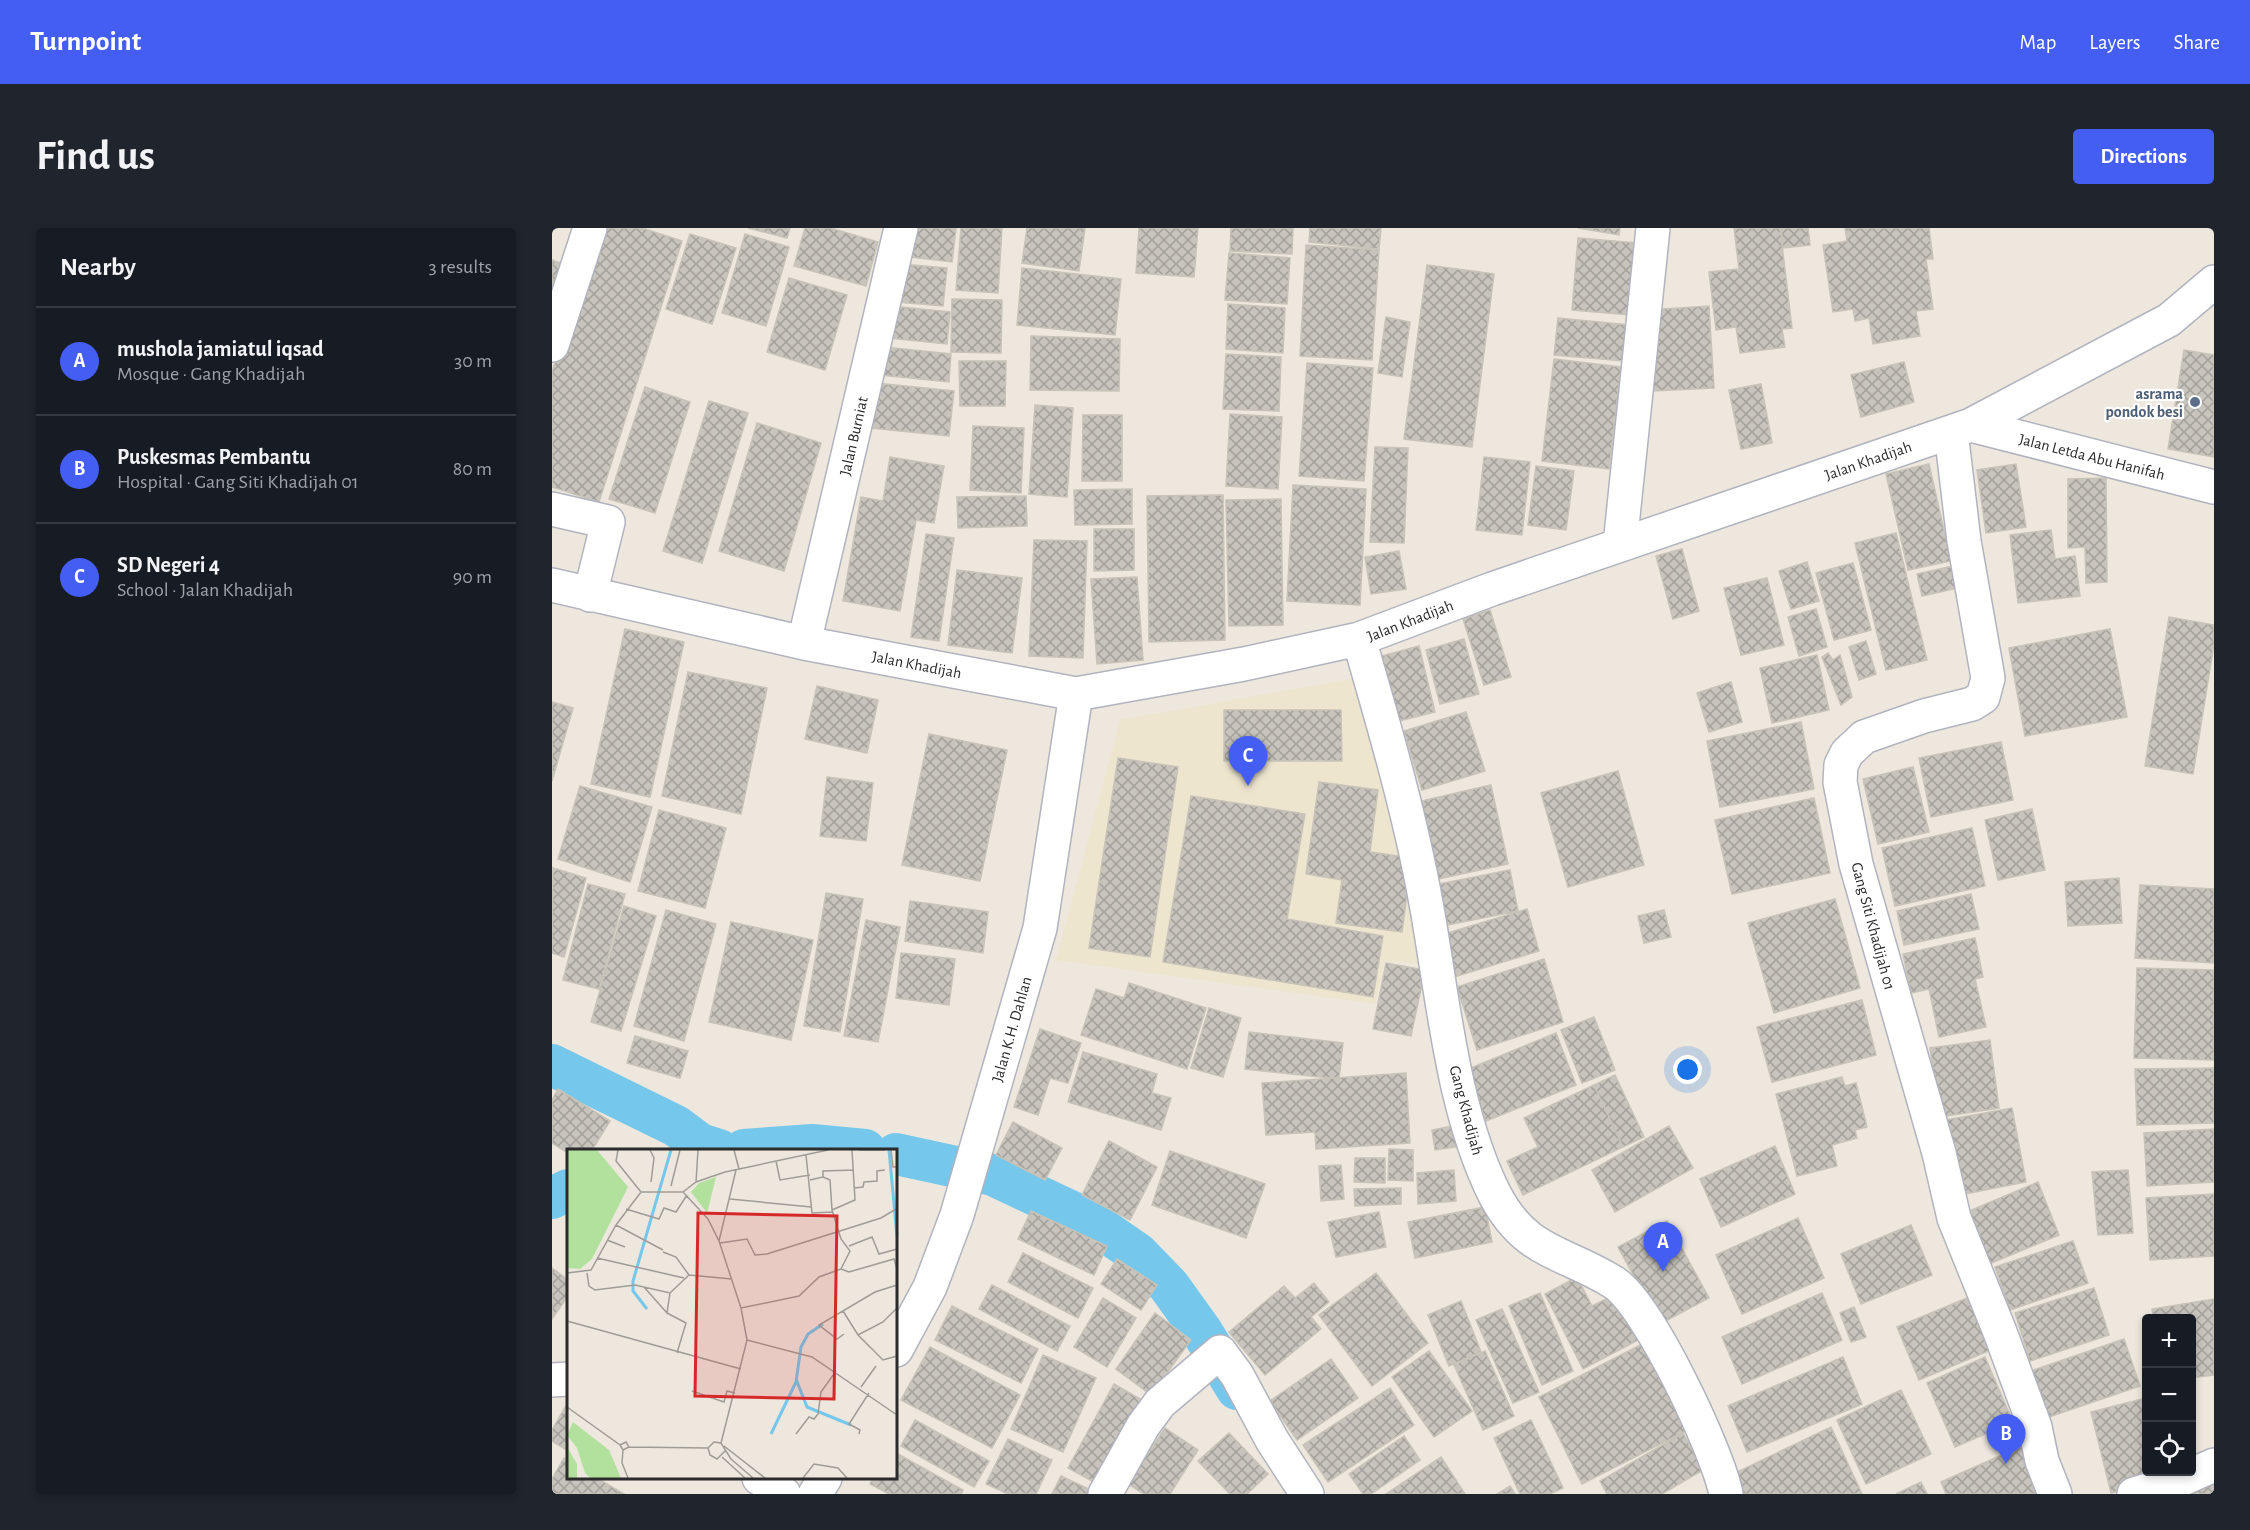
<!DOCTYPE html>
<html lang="en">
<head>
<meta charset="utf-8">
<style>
	body { margin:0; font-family:"Alegreya Sans",sans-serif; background:#20242c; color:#f1f3f6 }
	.controls { position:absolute; right:18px; bottom:18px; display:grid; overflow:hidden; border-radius:6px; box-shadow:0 3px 9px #0003 }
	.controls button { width:54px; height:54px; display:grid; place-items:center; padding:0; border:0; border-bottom:2px solid #363941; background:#171b24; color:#f1f3f6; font:30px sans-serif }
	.you { position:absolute; left:1136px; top:842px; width:21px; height:21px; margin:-15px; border:4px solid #fff; border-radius:50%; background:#1a73e8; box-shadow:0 0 0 9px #1a73e833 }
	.badge { display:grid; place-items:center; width:39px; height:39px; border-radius:50%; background:#445ef4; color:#fff; font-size:20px; font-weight:700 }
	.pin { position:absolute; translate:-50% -50px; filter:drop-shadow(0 2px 3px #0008) }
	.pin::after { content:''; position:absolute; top:32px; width:21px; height:18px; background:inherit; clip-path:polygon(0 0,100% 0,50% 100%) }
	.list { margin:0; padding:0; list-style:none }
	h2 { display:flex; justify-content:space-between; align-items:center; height:78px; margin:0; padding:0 24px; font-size:26px }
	h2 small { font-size:20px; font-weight:400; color:#9ea1a6 }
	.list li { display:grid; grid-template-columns:39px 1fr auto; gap:18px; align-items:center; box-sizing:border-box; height:108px; padding:0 24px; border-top:2px solid #363941 }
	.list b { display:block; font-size:22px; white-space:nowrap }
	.list p { margin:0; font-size:20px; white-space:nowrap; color:#9ea1a6 }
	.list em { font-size:20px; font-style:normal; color:#9ea1a6 }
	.icon { flex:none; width:33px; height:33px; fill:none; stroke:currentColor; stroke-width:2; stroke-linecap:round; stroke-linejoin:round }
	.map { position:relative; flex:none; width:1662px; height:1266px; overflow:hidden; border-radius:6px }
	header { display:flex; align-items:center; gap:36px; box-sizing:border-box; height:84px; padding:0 30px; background:#445ef4; color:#fff }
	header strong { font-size:28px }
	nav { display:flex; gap:33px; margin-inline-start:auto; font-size:21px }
	.intro { display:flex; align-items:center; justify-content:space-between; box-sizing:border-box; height:144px; padding:0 36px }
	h1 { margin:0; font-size:42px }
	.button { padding:15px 27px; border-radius:6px; background:#445ef4; color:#fff; font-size:21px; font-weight:700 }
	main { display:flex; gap:36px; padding:0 36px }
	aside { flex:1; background:#171b24; border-radius:6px; box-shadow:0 3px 9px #0003 }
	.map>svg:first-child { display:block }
	.education { fill:#ede5ce }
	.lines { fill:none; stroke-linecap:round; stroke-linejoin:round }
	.canal { stroke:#75c7eb; stroke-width:42 }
	.building { fill:url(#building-cross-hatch); stroke:#c8c3b8; stroke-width:1.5 }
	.minor-casing { stroke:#b1b4be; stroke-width:36 }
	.minor { stroke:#fff; stroke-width:33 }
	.service-dot { fill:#5c6f8a; stroke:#fff; stroke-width:2 }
	.labels { text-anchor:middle; stroke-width:4.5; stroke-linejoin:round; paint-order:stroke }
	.service-label { font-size:16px; font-weight:bold; fill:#4e5e75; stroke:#fff; text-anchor:end }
	.street-label { font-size:16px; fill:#2b2b2b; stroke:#fff }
	.inset-river { fill:none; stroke:#75c7eb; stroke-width:3 }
	.inset-road { fill:none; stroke:#9f9c96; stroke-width:1.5 }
	.view { fill:#d62828; fill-opacity:0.15; stroke:#d62828; stroke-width:3 }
	.inset-edge { fill:none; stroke:#2b2b2b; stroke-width:3 }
</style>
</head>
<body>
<header>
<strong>Turnpoint</strong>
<nav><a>Map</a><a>Layers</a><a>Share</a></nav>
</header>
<div class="intro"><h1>Find us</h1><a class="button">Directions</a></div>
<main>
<aside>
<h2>Nearby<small>3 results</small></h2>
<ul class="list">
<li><span class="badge">A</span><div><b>mushola jamiatul iqsad</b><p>Mosque · Gang Khadijah</p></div><em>30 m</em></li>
<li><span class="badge">B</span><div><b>Puskesmas Pembantu</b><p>Hospital · Gang Siti Khadijah 01</p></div><em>80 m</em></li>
<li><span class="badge">C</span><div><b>SD Negeri 4</b><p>School · Jalan Khadijah</p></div><em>90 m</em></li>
</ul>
</aside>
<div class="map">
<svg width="1662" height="1266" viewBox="0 0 1662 1266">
	<defs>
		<pattern id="building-cross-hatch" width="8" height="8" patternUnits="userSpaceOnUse" patternTransform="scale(1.5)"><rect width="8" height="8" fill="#c8c4bd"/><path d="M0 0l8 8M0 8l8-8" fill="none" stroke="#a39f9a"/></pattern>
	</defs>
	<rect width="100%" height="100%" fill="#ede7de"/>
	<path class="education" d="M810,449l64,288 -42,-4 -8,43 -320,-44 64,-240z"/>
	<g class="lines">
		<path class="canal" d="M0,837l124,61 24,18 19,6
			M192,922l68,-5 53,5
			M344,926l97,21 96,45 49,34 31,32 33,46 35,57
			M0,970l16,-8"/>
	</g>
	<path class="building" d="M46,0h44l40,13 -83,261 -47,-15v-115z
		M196,0h42l-3,10z
		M253,0h25l48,14 -12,44 -72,-20z
		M362,0h42l-4,34 -41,-5z
		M409,0h41l-4,65 -42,-3z
		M475,0h58l-6,43 -57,-8z
		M587,0h59l-4,49 -58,-4z
		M679,0h62l-1,26 -62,-3z
		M758,0h71l-2,21 -70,-7z
		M1026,0h42l-1,7z
		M1182,0h46l12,100 -10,1 3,18 -45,6 -4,-26 -20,3 -7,-58 30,-3z
		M1229,0h27l2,17 -27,3z
		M1293,0h84l4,31h-7l7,50 -17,2 4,25 -47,8 -4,-26 -14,3 -2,-12 -20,3 -10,-67 24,-4z
		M138,6l46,14 -24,76 -46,-15z
		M193,6l44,13 -23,79 -44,-13z
		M1026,10l59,5 -6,72 -59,-5z
		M754,17l73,5 -7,110 -72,-4z
		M677,25l61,5 -3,46 -62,-4z
		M0,32l20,7 -20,58z
		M349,36l46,4 -4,38 -46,-4z
		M875,37l67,9 -22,173 -68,-8z
		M470,40l99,11 -6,56 -98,-10z
		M237,50l58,17 -22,75 -58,-18z
		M400,71l50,1 -1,53 -50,-1z
		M676,76l57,4 -2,45 -57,-4z
		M339,78l59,6 -3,32 -58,-6z
		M1157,78l5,82 -61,3 -5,-81z
		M834,89l24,5 -8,55 -24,-4z
		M1006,90l81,8 -4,36 -81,-7z
		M479,108l89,3 -1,52 -89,-1z
		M332,119l67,7 -2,28 -68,-7z
		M1632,122l30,5v102l-46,-8z
		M674,126l55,3 -2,54 -56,-2z
		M1002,131l67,8 -12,102 -67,-8z
		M407,133h47l-1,45h-45z
		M1352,134l10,40 -53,15 -10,-42z
		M755,135l66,5 -9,113 -65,-5z
		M324,155l78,8 -5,45 -78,-8z
		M1209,156l11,59 -31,6 -12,-59z
		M93,159l45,15 -35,111 -46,-14z
		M157,173l39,12 -46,150 -39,-12z
		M483,177l38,3 -6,89 -38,-3z
		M678,186l52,3 -4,72 -52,-3z
		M531,187h39v66h-40z
		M205,195l64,20 -37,128 -65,-20z
		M421,198l51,2 -3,65 -51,-3z
		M823,219l33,1 -4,95 -34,-1z
		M338,229l54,9 -10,57 -18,-3 -16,91 -57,-10 18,-104 22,4z
		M932,229l46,5 -8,73 -46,-5z
		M1377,236l22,97 -43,9 -22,-96z
		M1464,236l10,63 -40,6 -9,-63z
		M984,238l38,5 -8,59 -38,-5z
		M1554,250l1,104 -21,1 -1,-36 -17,1v-69z
		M741,257l73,4 -6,116 -73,-4z
		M580,261v35l-57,1 -1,-35z
		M671,267l2,145 -76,2 -2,-146z
		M474,268l1,30 -69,2 -1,-31z
		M729,271l2,126 -54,1 -3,-126z
		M542,301h40v41l-40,1z
		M1499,302l4,29 20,-3 5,40 -62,7 -8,-68z
		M1344,305l31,127 -41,10 -31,-127z
		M374,306l28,4 -15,103 -28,-4z
		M482,312l53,1 -4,117 -54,-2z
		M1130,321l17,62 -26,8 -17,-63z
		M847,323l7,38 -35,5 -6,-37z
		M1255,334l12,39 -28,8 -12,-38z
		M1301,335l18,67 -37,10 -18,-67z
		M1401,338l5,22 -36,8 -5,-22z
		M405,342l65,8 -10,75 -64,-8z
		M585,349l6,83 -46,4 -6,-85z
		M1215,350l17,67 -43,10 -17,-67z
		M1264,381l11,38 -28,9 -11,-39z
		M938,382l21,67 -27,8 -21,-66z
		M1617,389l45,8v19l-21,130 -48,-8z
		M73,401l59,13 -34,155 -59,-13z
		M1558,401l17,88 -102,19 -16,-88z
		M912,411l15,55 -39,10 -14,-54z
		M1314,413l10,33 -17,6 -10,-33z
		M867,418l16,66 -36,9 -17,-65z
		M1276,425l5,7 7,-5 12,42 -11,8 -19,-48z
		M1265,427l12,55 -57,13 -12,-55z
		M136,444l79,16 -26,126 -79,-18z
		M1179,454l11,40 -33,10 -12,-39z
		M265,458l61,14 -11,53 -62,-14z
		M0,474l21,6 -21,73z
		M672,482h117l1,51h-118z
		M914,484l19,59 -63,19 -18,-59z
		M1249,494l13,67 -94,18 -13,-66z
		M377,506l78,16 -27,131 -78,-16z
		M1449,514l12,58 -82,17 -12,-59z
		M566,530l60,9 -28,190 -61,-9z
		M1361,539l16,65 -51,12 -15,-65z
		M1066,543l26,94 -76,22 -27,-94z
		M275,549l46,6 -7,58 -46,-5z
		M767,554l59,8 -8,62 42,6 -10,74 -66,-9 6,-43 -36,-6z
		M939,557l17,79 -75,16 -16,-78z
		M28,558l72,21 -22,75 -72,-23z
		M639,568l114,18 -18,105 96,17 -10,61 -210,-35z
		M1262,570l16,75 -98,21 -17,-74z
		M1480,581l13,61 -47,10 -13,-60z
		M107,582l67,18 -21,80 -67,-17z
		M1420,600l13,58 -90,20 -13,-58z
		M1,640l33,10 -22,79 -12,-4z
		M958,642l8,41 -76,15 -8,-41z
		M1567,650l3,45 -54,3 -3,-44z
		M36,656l37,10 -26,95 -36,-9z
		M1588,657l74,4v74l-79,-5z
		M274,665l37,6 -23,133 -36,-6z
		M1419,666l8,35 -75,16 -7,-34z
		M1283,671l25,89 -86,25 -26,-90z
		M358,673l78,11 -5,41 -78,-12z
		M72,678l32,10 -35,115 -30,-9z
		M975,681l12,42 -85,26 -13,-42z
		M114,682l50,14 -32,117 -50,-15z
		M1112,682l7,27 -27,6 -6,-27z
		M314,692l34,7 -22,115 -34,-6z
		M179,694l82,18 -22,100 -82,-18z
		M1423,710l8,39 -8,2 11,48 -47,10 -10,-48 -18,4 -8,-39z
		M349,725l54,6 -6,46 -53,-7z
		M992,731l19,63 -86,28 -20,-63z
		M834,735l39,7 -14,66 -38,-7z
		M1585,740l77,2v90l-80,-2z
		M577,755l77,25 -19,61 -106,-34 15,-46 28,9z
		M1310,772l14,55 -104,27 -15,-55z
		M657,780l32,10 -18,59 -32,-9z
		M1042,789l21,53 -33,13 -21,-53z
		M488,801l41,14 -13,40 -18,-5 -12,37 -24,-8z
		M697,804l94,11 -4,36 -94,-10z
		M1004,805l20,52 -90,36 -20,-51z
		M83,808l53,15 -8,27 -53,-15z
		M1438,812l9,68 -59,9 -10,-69z
		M531,824l74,22 -5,19 19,5 -10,32 -93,-28z
		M1662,840v55l-77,2 -2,-56z
		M854,845l4,70 -94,6 -1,-17 -49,3 -4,-52z
		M1063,847l29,62 -21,10 -29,-62z
		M1290,849l3,9 11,-3 11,44 -12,3 2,8 -25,7 5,21 -40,10 -21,-82z
		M1042,857l29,62 -100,48 -16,-34 31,-14 -14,-29z
		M6,861l52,32 -18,29 -24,3 -16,-10v-43z
		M1460,880l14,74 -67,13 -14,-75z
		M461,894l49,26 -17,32 -49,-25z
		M906,897l3,21 -26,4 -3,-20z
		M1117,898l24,42 -78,44 -23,-42z
		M1662,901v53l-67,4 -3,-53z
		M557,913l48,26 -27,53 -48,-25z
		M1223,918l20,48 -74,33 -21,-48z
		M837,921l24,1v31l-25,-1z
		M618,923l95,33 -19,54 -94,-33z
		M803,930h30v25l-31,-1z
		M789,937l3,34 -23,2 -2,-35z
		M902,942l2,31 -38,3 -1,-31z
		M1576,942l5,63 -35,2 -6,-63z
		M1486,954l21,53 -70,29 -22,-52z
		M849,960v16l-46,2 -1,-17z
		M1662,966v62l-64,4 -4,-62z
		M933,979l7,35 -77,16 -7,-36z
		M479,983l76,35 -13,29 -76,-36z
		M827,984l7,35 -50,10 -8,-35z
		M1246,990l26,60 -82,36 -26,-59z
		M1115,993l42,77 -49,26 -42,-77z
		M1359,997l21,50 -71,29 -20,-50z
		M1521,1013l15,42 -78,27 -15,-43z
		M471,1025l70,35 -15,30 -70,-36z
		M565,1031l40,26 -16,25 -40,-26z
		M0,1040l16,12v16l-16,23z
		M824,1045l52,70 -56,43 -53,-71z
		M1025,1049l15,29 18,-9 10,19 7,-5 15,27 -59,31 -38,-75z
		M762,1055l15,19 -18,15 10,12 -56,46 -36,-43 55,-46 11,12z
		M440,1057l78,41 -13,25 -78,-42z
		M1542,1060l15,47 -79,26 -15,-48z
		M988,1065l33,78 -31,14 -33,-79z
		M1270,1065l20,47 -100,44 -20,-47z
		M1420,1068l21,53 -74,31 -22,-53z
		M551,1070l33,20 -29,49 -33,-20z
		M1662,1071v76l-22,3v-60h-38l-2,-9z
		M909,1073l20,51 -32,14 -21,-51z
		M400,1078l86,43 -17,34 -86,-43z
		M1302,1079l12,30 -15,5 -11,-29z
		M950,1081l37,83 -26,11 -37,-83z
		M603,1085l36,27 -40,55 -35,-26z
		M1572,1111l16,47 -94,32 -15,-47z
		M1092,1115l44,87 -106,54 -43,-87z
		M378,1119l90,48 -28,53 -91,-48z
		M877,1123l43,60 -38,26 -42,-60z
		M933,1123l29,65 -31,14 -29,-65z
		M491,1127l53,23 -33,74 -52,-23z
		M1291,1129l19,47 -115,48 -19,-46z
		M1433,1129l28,65 -58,25 -28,-64z
		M779,1131l27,39 -61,42 -27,-39z
		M562,1156l33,19 -46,83 -33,-18z
		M838,1160l24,37 -86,57 -25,-37z
		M1349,1162l30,64 -65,30 -29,-64z
		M1594,1170v74h17l2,8 -54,13 -20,-81z
		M16,1174v49l-16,-10v-11z
		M363,1192l74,41 -15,26 -73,-41z
		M979,1192l32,68 -13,6h-30l-26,-56z
		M1279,1199l31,67h-119l-10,-20z
		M613,1200l33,22 -28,44h-26l-16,-10z
		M677,1205l39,41 -21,20h-17l-32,-33z
		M1131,1205l20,37 -41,24h-55l-7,-13z
		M852,1208l16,24 -49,34h-8l-14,-20z
		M456,1211l44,21 -16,34h-28l-22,-10z
		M1470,1218l22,48h-98l-5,-12z
		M344,1225l67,37 -2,4h-72l-19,-10 3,-6h23z
		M889,1229l24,37h-79z
		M12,1230l4,2v18h29l27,16h-72v-15z
		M1662,1244v22h-37z
		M509,1248l30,14 -2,4h-37z
		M1369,1254l6,12h-31z
		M958,1258l5,8h-18z"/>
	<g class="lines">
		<g class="minor-casing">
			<path id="minor" d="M0,117l38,-117
				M1419,197l243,62
				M1399,204l13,109 24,137 -5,19 -11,7 -48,12 -60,21 -17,16 -6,12 -1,17 16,82 83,289 15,65 46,114 35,95 7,34 13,33
				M0,281l56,13 -18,73
				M1068,317l33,-317
				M0,357l252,58 272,51 168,-30 115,-25 133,-50 479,-164 198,-105 45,-38
				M807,411c25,87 51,175 67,264 17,93 26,207 69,292 31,59 68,56 118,87 35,21 105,170 113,212
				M252,415l97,-415
				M344,1122l34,-63 27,-72 83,-287 36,-234
				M0,1152l16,-1
				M207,1250l25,16
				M263,1266l10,-16
				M553,1266l38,-68 17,-23 60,-51 17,23 35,65 35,54
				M1582,1266l44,-13 36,-16"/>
		</g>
		<use href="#minor" class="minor"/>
	</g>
	<circle class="service-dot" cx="1643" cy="174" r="6"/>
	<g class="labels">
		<g class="service-label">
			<text x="1631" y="171">asrama<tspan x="1631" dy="18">pondok besi</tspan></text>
		</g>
		<g class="street-label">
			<text transform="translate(301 208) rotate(-77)" y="6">Jalan Burniat</text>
			<text transform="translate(1540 228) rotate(14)" y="6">Jalan Letda Abu Hanifah</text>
			<text transform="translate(1316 232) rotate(-19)" y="6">Jalan Khadijah</text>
			<text transform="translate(858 392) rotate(-21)" y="6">Jalan Khadijah</text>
			<text transform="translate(365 436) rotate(11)" y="6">Jalan Khadijah</text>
			<text transform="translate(1322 698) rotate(75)" y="6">Gang Siti Khadijah 01</text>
			<text transform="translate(459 801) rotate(-74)" y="6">Jalan K.H. Dahlan</text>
			<text transform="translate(915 882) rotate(75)" y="6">Gang Khadijah</text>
		</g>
	</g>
	<g transform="translate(15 921)">
		<rect width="330" height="330" fill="#ede7de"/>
		<path d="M0,1h30l31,37 -36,72 -12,10 -13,-1zM149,28l-9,36 -16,-21 8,-9zM6,273l36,28 12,28h-31l-5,-5 -8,-25 -10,-13zM0,298l10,17v14h-10z" fill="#b1e19d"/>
		<path class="inset-river" d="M322,1l8,86M80,160l-14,-18v-10l38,-131M229,230l11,28 44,18M204,285l25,-52 5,-35 7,-13 15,-10"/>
		<path class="inset-road" d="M51,1l-2,11 25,31M83,1l4,8 -3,24M167,1l5,19M292,1h26M324,1l2,17h4M239,6l6,58 20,-1M209,12l4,19 30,-5M256,28l7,3 2,30 9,29 9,12 -9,18M243,31l13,-3v-6l30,-1M129,33l2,-32M104,37l9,-36M287,39l9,-1 1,-5 13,-1v-10l8,-1M74,43h42M116,43l25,27 11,22 22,67 6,32 -26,103M116,43l13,-10 29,-10 103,-22M330,49v26M163,50l81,8M59,60l33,10 5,-11 12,4 11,-17M265,61l23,-10 -3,-50M49,76l47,25M40,91l18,7M152,92l17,-71M153,94l27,-4 8,16 12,-1 114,-36 15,-9M282,97l23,-9 7,17 18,-5M96,103l13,5 13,18M30,109l87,20M274,120l8,3 45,-13 3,10M0,124l24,-3 25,-45 25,-33M20,124l2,13 6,4 40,-5 35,8 19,-18 43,4M77,138l23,26M103,144l-3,20 19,10 -9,30M174,159l58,-12 20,-19 22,-8M276,162l15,24 25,-13 14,-14M0,172l174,48M277,185l-7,5 -18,-14 56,-33 22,-7M291,186l25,25 14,-4M180,191l65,17 85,58M294,238l15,-21M125,242l32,11 3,-11 8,2M0,258l53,38 3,5 6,-3 -3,-5 -6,3M229,285l13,-17 5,2 4,-5 3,-22 15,-21M292,285l1,-4 -11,-6 20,-31M157,297l41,32M62,298l79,1M56,301l-1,13 6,15M158,302l-8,8 -7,-4 -2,-7 6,-6 7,1 10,16 22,19M155,308l23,21M236,329l11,-14 24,4 9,10"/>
		<path class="view" d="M131,64l139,3 -3,183 -139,-3z"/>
		<rect width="330" height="330" class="inset-edge"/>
	</g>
</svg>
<div class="controls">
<button>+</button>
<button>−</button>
<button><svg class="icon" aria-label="locate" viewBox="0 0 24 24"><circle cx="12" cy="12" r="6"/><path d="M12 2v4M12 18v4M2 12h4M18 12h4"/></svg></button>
</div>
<div class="you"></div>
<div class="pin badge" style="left:1111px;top:1044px">A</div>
<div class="pin badge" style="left:1454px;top:1236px">B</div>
<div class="pin badge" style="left:696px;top:558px">C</div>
</div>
</main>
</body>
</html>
